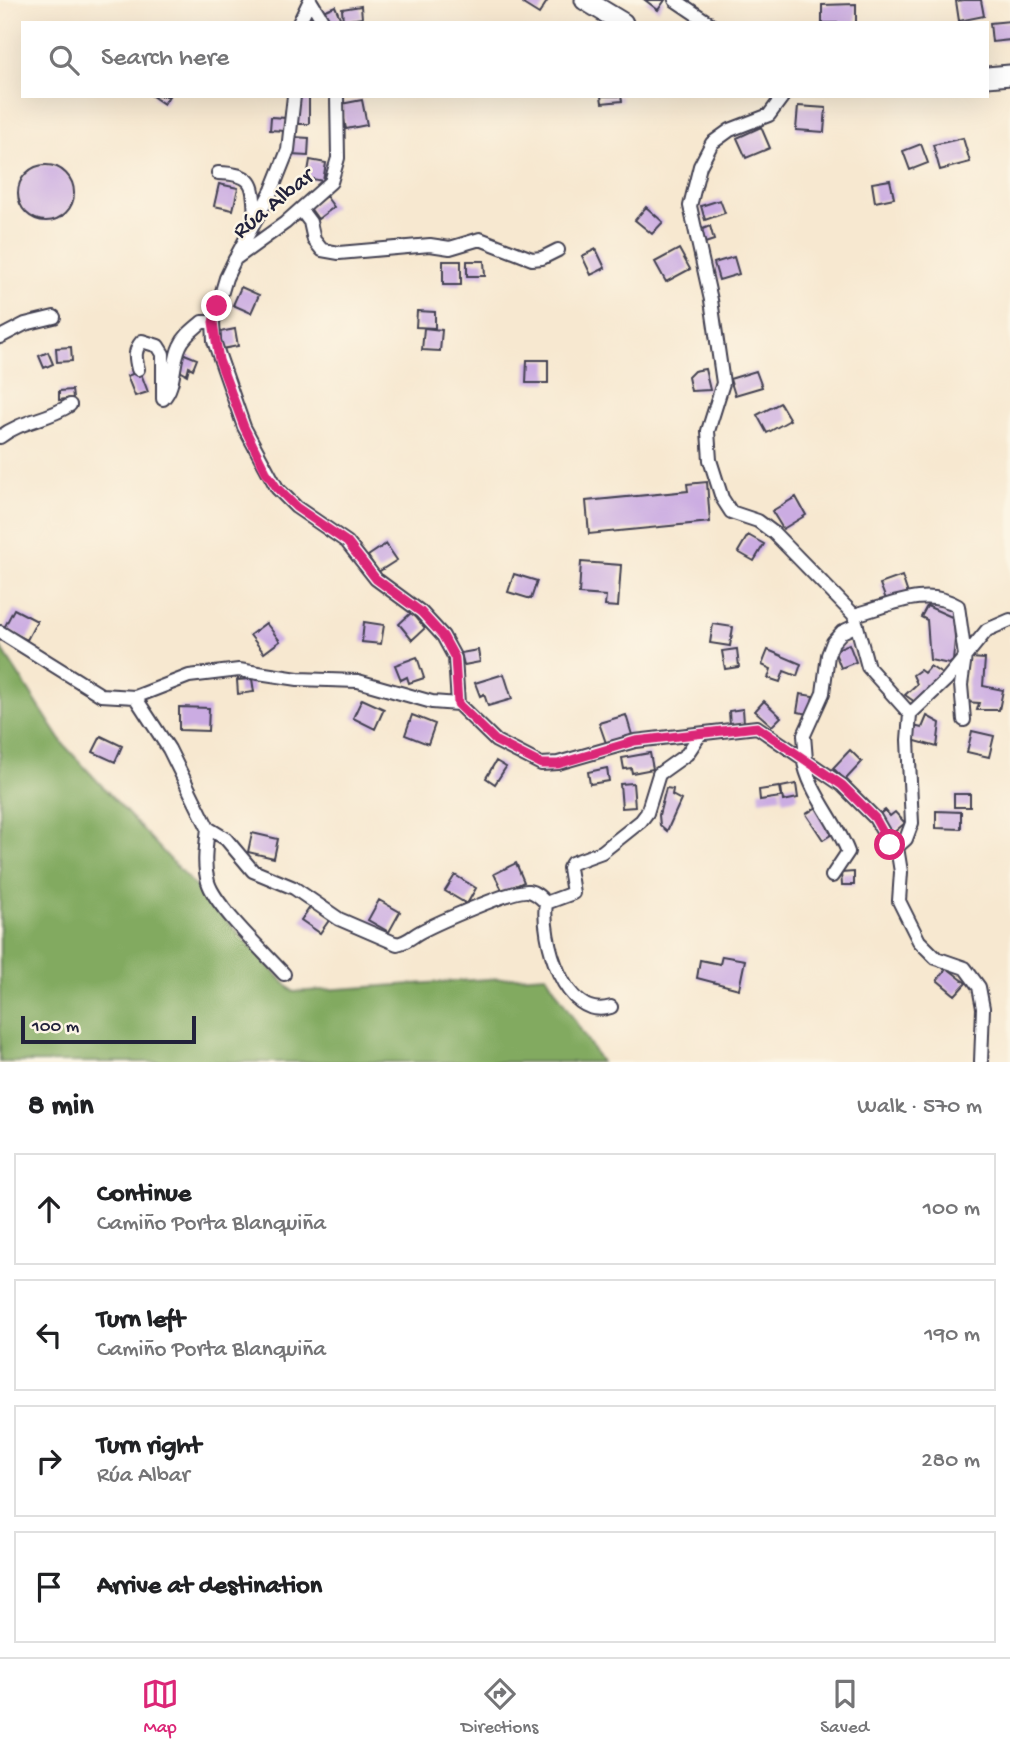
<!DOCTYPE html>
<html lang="en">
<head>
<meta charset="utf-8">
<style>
	body { margin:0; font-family:"Gochi Hand",sans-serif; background:#f2f2f2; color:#202124 }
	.scale { position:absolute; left:21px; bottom:18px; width:175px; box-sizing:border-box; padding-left:7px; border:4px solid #22223b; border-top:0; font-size:19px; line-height:24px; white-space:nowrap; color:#22223b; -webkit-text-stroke:5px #fcf5e5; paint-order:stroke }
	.stop { position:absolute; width:21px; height:21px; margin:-16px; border:5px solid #db2777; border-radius:50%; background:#fff }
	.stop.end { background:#db2777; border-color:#fff; box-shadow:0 2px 7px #0008 }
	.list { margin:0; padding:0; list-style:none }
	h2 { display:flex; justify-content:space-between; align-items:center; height:91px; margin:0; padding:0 28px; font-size:30px }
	h2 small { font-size:23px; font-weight:400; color:#757577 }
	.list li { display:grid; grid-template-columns:46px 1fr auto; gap:21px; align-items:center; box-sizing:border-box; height:112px; margin:0 14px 14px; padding:0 14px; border:2px solid #e0e0e0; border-radius:0px }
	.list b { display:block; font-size:26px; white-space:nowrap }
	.list p { margin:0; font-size:23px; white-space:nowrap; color:#757577 }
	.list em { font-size:23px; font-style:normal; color:#757577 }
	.icon { flex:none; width:38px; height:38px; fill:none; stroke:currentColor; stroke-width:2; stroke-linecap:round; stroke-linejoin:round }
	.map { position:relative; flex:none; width:1010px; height:1062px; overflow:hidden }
	.search { position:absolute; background:#fff; box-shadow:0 7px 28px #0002; left:21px; right:21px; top:21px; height:77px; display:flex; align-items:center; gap:18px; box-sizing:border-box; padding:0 24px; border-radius:0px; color:#757577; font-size:26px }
	.sheet { height:595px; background:#fff }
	nav { display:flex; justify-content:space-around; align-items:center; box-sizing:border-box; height:98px; border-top:2px solid #e0e0e0; background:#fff; font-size:19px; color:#757577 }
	nav a { display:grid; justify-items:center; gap:4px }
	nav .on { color:#db2777 }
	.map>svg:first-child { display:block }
	.forest { fill:#82aa61; stroke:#52664e; stroke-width:2 }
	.building { fill:#cbace2 }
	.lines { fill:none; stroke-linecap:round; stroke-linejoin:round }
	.street-casing { stroke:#424051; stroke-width:16 }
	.secondary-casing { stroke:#424051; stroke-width:23 }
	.street { stroke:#fff; stroke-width:12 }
	.secondary { stroke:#fff; stroke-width:19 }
	.route { stroke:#db2777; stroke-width:9 }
	.labels { text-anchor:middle; stroke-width:5; stroke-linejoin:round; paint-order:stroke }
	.street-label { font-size:24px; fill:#22223b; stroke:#fcf5e5 }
</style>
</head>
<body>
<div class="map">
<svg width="1010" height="1062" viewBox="0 0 1010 1062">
	<rect width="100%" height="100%" fill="#fcf5e5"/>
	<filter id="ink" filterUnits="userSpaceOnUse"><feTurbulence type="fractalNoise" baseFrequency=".0143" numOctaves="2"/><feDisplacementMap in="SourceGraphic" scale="14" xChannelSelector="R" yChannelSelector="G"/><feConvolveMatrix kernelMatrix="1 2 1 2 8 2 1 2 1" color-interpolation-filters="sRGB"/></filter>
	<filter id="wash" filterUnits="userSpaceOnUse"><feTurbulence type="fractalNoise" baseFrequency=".00686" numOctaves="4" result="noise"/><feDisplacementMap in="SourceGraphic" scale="28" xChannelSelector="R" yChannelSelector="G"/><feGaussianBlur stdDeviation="1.57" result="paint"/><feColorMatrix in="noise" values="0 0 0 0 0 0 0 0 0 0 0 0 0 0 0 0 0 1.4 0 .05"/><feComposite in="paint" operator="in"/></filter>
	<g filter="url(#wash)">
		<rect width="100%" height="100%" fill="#f7e8d0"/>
		<path class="forest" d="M0,646l64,99 229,247 253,-17 55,87h-601z"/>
		<g id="blocks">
			<path class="building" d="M525,0h23l-9,14 -16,-10z
				M645,0h20l-7,10z
				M964,0h17l3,16 -25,5 -3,-20z
				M856,4v19h-34v-18z
				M335,6l6,14 -13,3 -5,-12z
				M361,6l1,12 -19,3 -1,-12z
				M1010,21v19l-18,2 -2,-19z
				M152,96h17l-5,8z
				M298,96h11v28h-14z
				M601,96h20l1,5 -20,2z
				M362,100l5,25 -21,4 -5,-25z
				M798,106l28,2 -2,24 -28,-2z
				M271,117l15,1 -1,13 -15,-1z
				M761,127l9,21 -24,10 -9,-20z
				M293,137l16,1 -1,18 -17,-1z
				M963,138l7,24 -30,8 -7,-25z
				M921,144l7,19 -18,7 -7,-19z
				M310,160l16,3 -3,18 -16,-3z
				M18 193a28 28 0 1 1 56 0a28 28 0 1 1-56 0Z
				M890,180l4,18 -19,4 -3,-19z
				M219,184l19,4 -5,22 -19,-4z
				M326,196l8,11 -16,12 -8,-11z
				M720,200l5,13 -20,7 -4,-14z
				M646,207l17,15 -11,12 -17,-14z
				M710,226l4,14 -9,3 -5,-13z
				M596,249l9,19 -14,7 -9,-19z
				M679,249l11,20 -24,13 -11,-20z
				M734,257l5,17 -20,6 -5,-17z
				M443,261h18v24h-18z
				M467,261h17l1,15h-18z
				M241,287l18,8 -8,18 -18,-8z
				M417,311l18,1v16l-19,-1z
				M424,328l18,2 -2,21 -18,-1z
				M235,329l3,17 -16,3 -2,-17z
				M71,347l1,14 -15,1 -1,-14z
				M48,352l5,12 -9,4 -5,-12z
				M182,353l15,6 -4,10 -4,-2 -2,8 -7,-4z
				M527,360h21v23h-22z
				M705,369l5,21 -19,1 -3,-14 6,-6z
				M140,371l8,21 -13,4 -8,-20z
				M756,371l6,16 -27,8 -5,-16z
				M72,390l1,8 -14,2v-9z
				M780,403l10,17 -23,13 -10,-18z
				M707,482l3,40 -121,12 -3,-33 102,-10 -1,-7z
				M796,497l10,18 -23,14 -11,-18z
				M748,535l16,9 -10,17 -16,-9z
				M386,544l11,16 -19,12 -10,-16z
				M581,562l40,3 -3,42 -13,-1 1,-10 -27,-2z
				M514,574l23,7 -6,18 -23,-7z
				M902,576l6,18 -21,8 -7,-18z
				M927,606l27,12 1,21 -2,22 -4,3 -19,-4 -3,-40 -6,-3z
				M14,609l23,12 -10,19 -23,-12z
				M412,612l13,16 -13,12 -13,-16z
				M364,622l20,3 -3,19 -19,-2z
				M266,623l14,18 -16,12 -14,-18z
				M713,624l20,3 -3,19 -20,-3z
				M849,644l7,18 -15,6 -7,-18z
				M737,649l2,18 -14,2 -3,-18z
				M478,650l2,12 -16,3 -3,-12z
				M768,650l33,14 -4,12 -13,-5 -4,11 -12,-4 3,-9 -9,-4z
				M417,657l7,21 -15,5 -2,-6 -6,3 -6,-15z
				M970,658l15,1 -2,27 20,4 -4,20h-22l2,-7 -13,-1z
				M930,666l12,8 -27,28 -10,-7 12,-11 -4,-9 7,-5 4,3z
				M504,674l8,25 -24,7 -4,-12 -4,2 -5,-13z
				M252,679l2,13 -16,2 -1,-14z
				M800,694l13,2 -3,18 -13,-2z
				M362,699l22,10 -9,20 -22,-11z
				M764,701l17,16 -9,9 -17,-15z
				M179,707l30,1 -1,23 -29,-1z
				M743,709l1,14 -14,2 -1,-14z
				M412,715l23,9 -7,20 -23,-9z
				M626,715l6,20 -26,8 -7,-20z
				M927,716l13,7 -3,24 -25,-7 1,-14 9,2z
				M972,731l22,5 -5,21 -22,-5z
				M101,736l21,10 -7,16 -22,-10z
				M850,750l12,12 -17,18 -12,-12z
				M650,753l3,16 -21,4 -1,-5 -7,1 -2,-11z
				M496,761l10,6 -11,17 -9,-6z
				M607,768l2,13 -19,3 -2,-12z
				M633,783l2,24 -13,1 -2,-24z
				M796,784l2,14 -15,3 -2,-14z
				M779,787l2,10 -21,3 -1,-10z
				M666,788l7,1 -1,6 9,5 -14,31 -7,-6 -1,-10z
				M954,794h16v13h-16z
				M817,807l17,26 -11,7 -17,-26z
				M885,810l5,6 5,-4 10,11 -13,11 -15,-18z
				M936,811l25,1v17l-25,-1z
				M252,833l26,6 -4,19 -26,-6z
				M516,863l8,19 -21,10 -9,-18z
				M854,872v13h-12l-1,-12z
				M455,875l21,13 -9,16 -22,-13z
				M379,900l21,12 -11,20 -21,-12z
				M311,906l19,13 -10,14 -19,-13z
				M722,956l23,4 -6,29 -42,-11 3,-18 20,4z
				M947,968l19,15 -11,12 -18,-15z"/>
		</g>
	</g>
	<g filter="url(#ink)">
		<use href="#blocks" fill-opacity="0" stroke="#424051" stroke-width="2"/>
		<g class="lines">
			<g class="street-casing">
				<path id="street" d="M310,0l14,23
					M675,0l34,23
					M299,23l11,-23
					M337,96l1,62 -7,24 -46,41 -50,36 -9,19 -13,44 1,19 30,86 33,61 19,19 51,35 29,37 45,33 22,24 12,22 3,46
					M783,96l-14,19 -39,15 -18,13 -12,23 -10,40 21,94 12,83 -15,48 2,29 12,38 9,14 27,9 16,12 80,82 14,52 42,47 -2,26 4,83 -6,16 -9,8
					M218,173c40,1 35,14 37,48
					M301,210l9,12 4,18 8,10 17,3 91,-8 20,3 30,-9 52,20 10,-1 16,-8
					M237,255l35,-65 16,-40 6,-54
					M0,337l25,-13 29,-7
					M138,369c-3,-12 -4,-19 4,-28l16,5 5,8v45c13,-13 9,-37 17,-53 4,-10 14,-17 22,-24h11
					M0,437c22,-17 48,-17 70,-32
					M854,615c35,-9 71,-29 104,-9l7,50 -4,29 3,35
					M0,632l101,63 34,2 54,-21 50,-6 59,9 60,2 74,21 26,2
					M135,697l34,52 39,79 18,11 27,32 41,17 45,31 58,25c11,-2 14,-7 23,-12 17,-9 93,-43 108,-41 8,1 13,7 18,12 -5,34 18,119 65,104
					M458,704l38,37 45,23 17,-1 77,-22 122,-14 85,58 33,33 15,26 7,3
					M910,714l36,-34 41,-50 23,-10
					M803,757c5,35 33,63 45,95l-16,24
					M806,760l-2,-25 19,-42 5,-38 5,-13 9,-10 15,-7
					M208,828c-2,19 -5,36 0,54 7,24 57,71 76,92
					M897,847l4,25 -2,29 20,40 17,17 29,10 14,19 4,21 -2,54
					M546,903l27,-10 -4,-25 3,-5 30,-11 39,-31 6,-8 12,-39 28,-20 12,-18"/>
			</g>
			<g class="secondary-casing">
				<path id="secondary" d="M585,0l38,23
					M987,77l23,-2"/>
			</g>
			<use href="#street" class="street"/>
			<use href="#secondary" class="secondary"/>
		</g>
	</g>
	<g class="lines" filter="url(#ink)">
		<path class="route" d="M217,306l-4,16 6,38 25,67 22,45 11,16 19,19 51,35 29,37 45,33 22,24 12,22 3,46 38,37 45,23h17l77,-23 122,-14 85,58 33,33 15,27"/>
	</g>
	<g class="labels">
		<g class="street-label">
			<text transform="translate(272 202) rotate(-39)" y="8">Rúa Albar</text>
		</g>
	</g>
</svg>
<div class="scale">100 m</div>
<div class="stop" style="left:890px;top:845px"></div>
<div class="stop end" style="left:217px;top:306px"></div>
<div class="search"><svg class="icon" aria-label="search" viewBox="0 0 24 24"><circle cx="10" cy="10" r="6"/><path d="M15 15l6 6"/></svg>Search here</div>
</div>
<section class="sheet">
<h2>8 min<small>Walk · 570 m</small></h2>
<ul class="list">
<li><svg class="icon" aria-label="ahead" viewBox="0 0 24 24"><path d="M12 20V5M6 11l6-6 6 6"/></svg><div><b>Continue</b><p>Camiño Porta Blanquiña</p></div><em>100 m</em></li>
<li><svg class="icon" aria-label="left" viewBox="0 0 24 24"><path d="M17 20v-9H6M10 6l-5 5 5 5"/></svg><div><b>Turn left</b><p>Camiño Porta Blanquiña</p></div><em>190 m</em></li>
<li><svg class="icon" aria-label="right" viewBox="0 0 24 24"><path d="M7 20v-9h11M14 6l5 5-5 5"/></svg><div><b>Turn right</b><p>Rúa Albar</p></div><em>280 m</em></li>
<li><svg class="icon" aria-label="arrive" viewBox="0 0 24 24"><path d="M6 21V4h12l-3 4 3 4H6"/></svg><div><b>Arrive at destination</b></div></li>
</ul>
</section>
<nav>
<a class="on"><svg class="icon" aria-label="map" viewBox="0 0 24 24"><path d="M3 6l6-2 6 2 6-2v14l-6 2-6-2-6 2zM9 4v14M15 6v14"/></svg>Map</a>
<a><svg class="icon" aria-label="directions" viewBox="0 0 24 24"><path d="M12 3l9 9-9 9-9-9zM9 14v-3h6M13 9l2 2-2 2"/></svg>Directions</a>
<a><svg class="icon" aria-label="saved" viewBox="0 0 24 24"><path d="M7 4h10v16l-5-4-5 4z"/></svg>Saved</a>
</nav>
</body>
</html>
